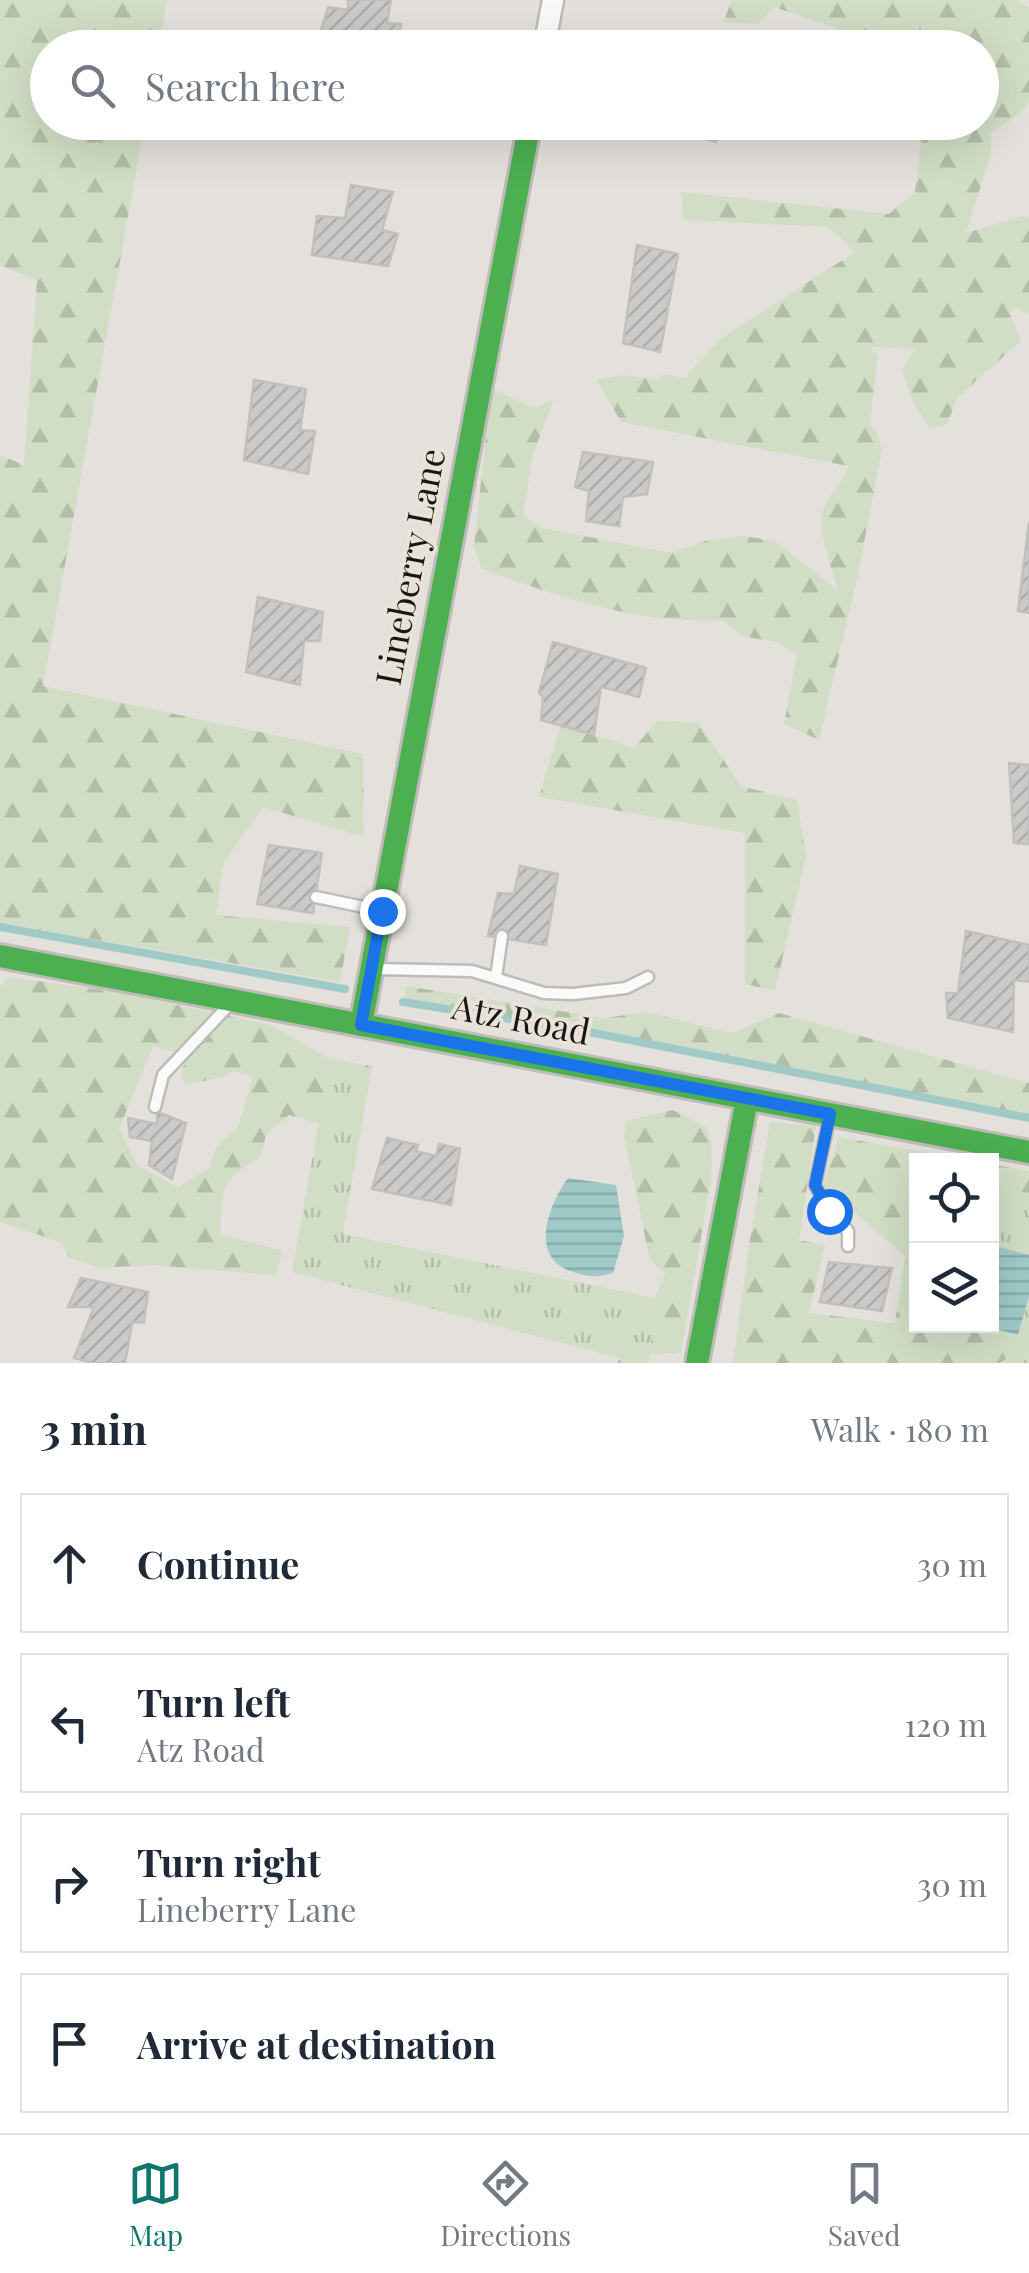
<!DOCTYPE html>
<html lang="en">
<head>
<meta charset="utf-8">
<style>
	body { margin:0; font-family:"Playfair Display",serif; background:#f2f2f3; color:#1f2937 }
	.controls { position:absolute; right:30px; bottom:30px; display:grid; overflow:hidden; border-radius:0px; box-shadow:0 10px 40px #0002 }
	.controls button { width:90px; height:90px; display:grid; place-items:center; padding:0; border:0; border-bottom:2px solid #e0e1e3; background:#fff; color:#1f2937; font:50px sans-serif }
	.stop { position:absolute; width:30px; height:30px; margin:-22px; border:8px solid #1a73e8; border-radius:50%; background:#fff }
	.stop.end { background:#1a73e8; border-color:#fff; box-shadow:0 2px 10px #0008 }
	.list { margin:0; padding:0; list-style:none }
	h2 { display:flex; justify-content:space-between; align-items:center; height:130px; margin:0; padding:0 40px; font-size:42px }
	h2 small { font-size:32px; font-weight:400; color:#747a83 }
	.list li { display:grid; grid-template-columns:65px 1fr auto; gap:30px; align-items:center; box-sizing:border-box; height:140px; margin:0 20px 20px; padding:0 20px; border:2px solid #e0e1e3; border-radius:0px }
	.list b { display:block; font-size:38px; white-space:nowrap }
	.list p { margin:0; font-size:32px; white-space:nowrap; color:#747a83 }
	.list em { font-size:32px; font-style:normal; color:#747a83 }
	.icon { flex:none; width:55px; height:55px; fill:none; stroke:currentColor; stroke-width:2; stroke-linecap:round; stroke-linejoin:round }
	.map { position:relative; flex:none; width:1029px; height:1363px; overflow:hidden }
	.search { position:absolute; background:#fff; box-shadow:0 10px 40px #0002; left:30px; right:30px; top:30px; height:110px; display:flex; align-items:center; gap:25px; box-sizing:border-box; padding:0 35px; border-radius:55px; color:#747a83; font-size:38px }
	.sheet { height:770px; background:#fff }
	nav { display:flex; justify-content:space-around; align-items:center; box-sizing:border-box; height:140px; border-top:2px solid #e0e1e3; background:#fff; font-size:28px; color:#747a83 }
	nav a { display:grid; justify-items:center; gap:5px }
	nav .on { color:#0f766e }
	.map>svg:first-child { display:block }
	.grass { fill:url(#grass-tufts) }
	.forest { fill:url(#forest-firs); fill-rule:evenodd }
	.water { fill:url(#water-rules) }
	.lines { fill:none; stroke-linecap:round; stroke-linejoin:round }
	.stream { stroke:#9fcac8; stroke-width:8 }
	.building { fill:url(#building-hatch); stroke:#c2bfbf; stroke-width:2.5 }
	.lane-casing { stroke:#bebcb8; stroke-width:15 }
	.street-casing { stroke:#bebcb8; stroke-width:25 }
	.fast-casing { stroke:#bebcb8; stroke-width:28 }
	.lane { stroke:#fbfafa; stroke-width:10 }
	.street { stroke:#fbfafa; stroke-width:20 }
	.fast { stroke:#4caf50; stroke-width:22 }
	.route { stroke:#1a73e8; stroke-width:12 }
	.labels { text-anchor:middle; stroke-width:8; stroke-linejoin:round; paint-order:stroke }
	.street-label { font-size:35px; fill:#181613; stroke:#e8e2d9 }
</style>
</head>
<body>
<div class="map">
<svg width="1029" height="1363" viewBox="0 0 1029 1363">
	<defs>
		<pattern id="grass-tufts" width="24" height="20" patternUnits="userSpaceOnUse" patternTransform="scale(2.5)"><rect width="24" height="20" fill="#d1dec5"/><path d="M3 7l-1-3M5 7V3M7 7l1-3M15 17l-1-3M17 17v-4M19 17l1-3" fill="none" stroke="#b3bea8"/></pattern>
		<pattern id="forest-firs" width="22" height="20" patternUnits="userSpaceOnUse" patternTransform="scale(2.5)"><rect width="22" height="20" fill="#d1dec5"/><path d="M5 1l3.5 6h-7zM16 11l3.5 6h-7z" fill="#b3bea8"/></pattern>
		<pattern id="water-rules" width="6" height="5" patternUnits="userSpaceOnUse" patternTransform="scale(2.5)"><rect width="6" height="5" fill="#9fcac8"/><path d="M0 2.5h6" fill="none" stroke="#88adab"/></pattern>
		<pattern id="building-hatch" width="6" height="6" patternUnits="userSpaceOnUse" patternTransform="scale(2.5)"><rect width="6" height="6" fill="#cccac8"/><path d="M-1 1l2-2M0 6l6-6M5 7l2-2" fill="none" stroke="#aeadab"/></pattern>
	</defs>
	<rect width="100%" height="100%" fill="#e4e1dc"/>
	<path class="grass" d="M330,1059l42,7 -29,168 312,64 -6,65h-31l1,-5 -327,-86z
		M992,1200l37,5v50l-37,-10z
		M1029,1296v67h-30l14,-8z"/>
	<path class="forest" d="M0,0h167l-8,47 -111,1v74l97,1 -102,563 320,68 1,83 -101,-30 -40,57 -7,51 134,12 -10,55 -340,-59v-468l24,10 13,-184 -37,-16z
		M732,0h284l13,8v92l-6,11 -32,22v21l-25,79 56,-17 7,2v96l-13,-7 -6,6 11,28 -63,56 -11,27 -17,5 -16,-25 -12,-34 13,-21 -46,-2 9,8 -8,70 7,7 5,18 -24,124 -39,166 -35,-16 13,-70 -19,-12 -37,-6 -19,-16c-83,5 -163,-23 -240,-51l-8,-22 17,-159 43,20 20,-9 -21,55 -10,62 19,12 130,25 33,-12 39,-5 31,5 63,49c-6,-25 -26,-66 -11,-89 9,-14 17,-19 21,-35l-227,-44 -25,-43 30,-4 30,5 8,-6 21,4 36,-40 134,-86 -27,-25 -145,-7 -2,-28 208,22 26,-22 8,-69 59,-1v-74l-111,-1 -32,-18 -65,-22 -15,17 -36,-2z
		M657,721l41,1 43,64 56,14 9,56 -31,135 -30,-7v-151l-206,-36 22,-73 73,24z
		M8,977l110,15 153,33 59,34 -11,65 -30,-9 -23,19 -5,23c-44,26 -37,29 -41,77l63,17 -7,24 -125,-10 -51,3 -30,-10 -10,-16 -60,-20v-235zM153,1046l34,10 -6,17 4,12 39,-8 10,-6 19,6 -15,50 -21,19 -9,23 -30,18 -41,-22 -18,-36z
		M406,986l198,32 43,-6 84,21 48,-20 250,70v35l-456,-89 -170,-27z
		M673,1110l34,18 5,19 -1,33 -30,173 -31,1 5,-56 10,-25 -15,-13 -26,-124 2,-15z
		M770,1122l46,4 -17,114 26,5 -16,68 86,10 10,-67 -82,-70 16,-49 131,23h-54v166h68l34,9 -5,20 -14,8h-266l15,-111z
		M992,1164l37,7v34l-37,-5z"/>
	<path class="water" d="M568,1178l48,7 8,51 -11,37c-16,5 -24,4 -40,-1 -45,-14 -25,-66 -5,-94z
		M992,1245l37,10v41l-11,39 -34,-9h8z"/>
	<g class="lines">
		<path class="stream" d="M0,927l345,62
			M403,1002l170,27 456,89"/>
	</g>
	<path class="building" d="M348,0h43l-4,23 14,1 -4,24h-53l-26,-7 10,-34 20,3z
		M673,34l51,1 -3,13h-49z
		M674,122h47l-5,20 -43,-12z
		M351,185l42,7 -11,38 16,4 -10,32 -76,-11 5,-39 28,2z
		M637,245l41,9 -18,98 -37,-9z
		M254,380l52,9 -6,41 15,1 -7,43 -64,-14z
		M583,452l70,10 -6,32 -24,3 -4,29 -33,-5 3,-30 -14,-4z
		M1029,522v91l-11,-2z
		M258,597l65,15 -3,29h-16l-4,44 -54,-13z
		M553,642l93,26 -7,29 -38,-10 -7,48 -53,-15 2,-22 -4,-6z
		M1009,763l20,2v79l-15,-1z
		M269,845l53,8 -9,60 -56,-9z
		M520,866l38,8 -12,71 -58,-9 10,-43 16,1z
		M966,931l63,14v37l-15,-2 -1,52 -65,-14 -2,-25h12z
		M157,1112l29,11 -14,56 -23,-14 3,-24 -22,-4 -2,-19 29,6z
		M387,1138l31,7 -2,6 20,5 3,-12 21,5 -9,56 -79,-16z
		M829,1262l63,6 -10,43 -62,-9z
		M81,1278l67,14 -4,30 -12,1 -7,40h-32l-19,-5 20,-51h-26z"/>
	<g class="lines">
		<g class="lane-casing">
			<path id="lane" d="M316,897l62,13
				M377,969l95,2 72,22 29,1 53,-6 22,-11
				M496,977l6,-41
				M155,1107l8,-32 66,-70
				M830,1115l-15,70 14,26 19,20v15"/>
		</g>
		<g class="street-casing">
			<path id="street" d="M544,48l9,-48"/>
		</g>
		<g class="fast-casing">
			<path id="fast" d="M0,956l1029,196
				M361,1025l169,-903
				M697,1363l50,-264"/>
		</g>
		<use href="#lane" class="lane"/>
		<use href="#street" class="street"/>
		<use href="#fast" class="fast"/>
	</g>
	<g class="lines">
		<path class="route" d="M382,911l-21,114 469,89 -15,71 14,26"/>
	</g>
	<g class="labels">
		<g class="street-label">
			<text transform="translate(411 567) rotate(-79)" y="12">Lineberry Lane</text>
			<text transform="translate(521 1020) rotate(11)" y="12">Atz Road</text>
		</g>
	</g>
</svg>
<div class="controls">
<button><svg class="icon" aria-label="locate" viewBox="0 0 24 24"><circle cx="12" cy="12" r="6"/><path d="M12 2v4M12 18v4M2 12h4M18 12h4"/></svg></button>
<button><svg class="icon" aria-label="layers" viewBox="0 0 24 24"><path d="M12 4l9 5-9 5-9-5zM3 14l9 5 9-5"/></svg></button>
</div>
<div class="stop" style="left:829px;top:1211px"></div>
<div class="stop end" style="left:382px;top:911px"></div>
<div class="search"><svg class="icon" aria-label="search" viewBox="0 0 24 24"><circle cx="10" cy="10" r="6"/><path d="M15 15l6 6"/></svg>Search here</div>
</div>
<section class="sheet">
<h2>3 min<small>Walk · 180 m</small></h2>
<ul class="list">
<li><svg class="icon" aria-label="ahead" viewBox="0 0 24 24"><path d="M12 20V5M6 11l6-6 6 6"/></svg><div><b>Continue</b></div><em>30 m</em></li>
<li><svg class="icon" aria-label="left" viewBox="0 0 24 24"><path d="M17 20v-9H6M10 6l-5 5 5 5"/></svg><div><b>Turn left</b><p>Atz Road</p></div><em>120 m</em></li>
<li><svg class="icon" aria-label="right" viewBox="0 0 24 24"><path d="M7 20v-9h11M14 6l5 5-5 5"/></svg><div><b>Turn right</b><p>Lineberry Lane</p></div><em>30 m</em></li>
<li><svg class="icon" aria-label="arrive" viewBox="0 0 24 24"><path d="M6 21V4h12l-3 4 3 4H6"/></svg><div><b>Arrive at destination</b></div></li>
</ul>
</section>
<nav>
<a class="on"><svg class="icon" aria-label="map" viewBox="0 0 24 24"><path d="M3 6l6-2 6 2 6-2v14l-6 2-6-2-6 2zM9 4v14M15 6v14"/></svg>Map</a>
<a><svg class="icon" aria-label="directions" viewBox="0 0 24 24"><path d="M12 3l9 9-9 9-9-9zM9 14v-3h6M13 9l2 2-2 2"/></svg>Directions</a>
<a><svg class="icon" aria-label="saved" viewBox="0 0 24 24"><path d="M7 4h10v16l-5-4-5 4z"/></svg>Saved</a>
</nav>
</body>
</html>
